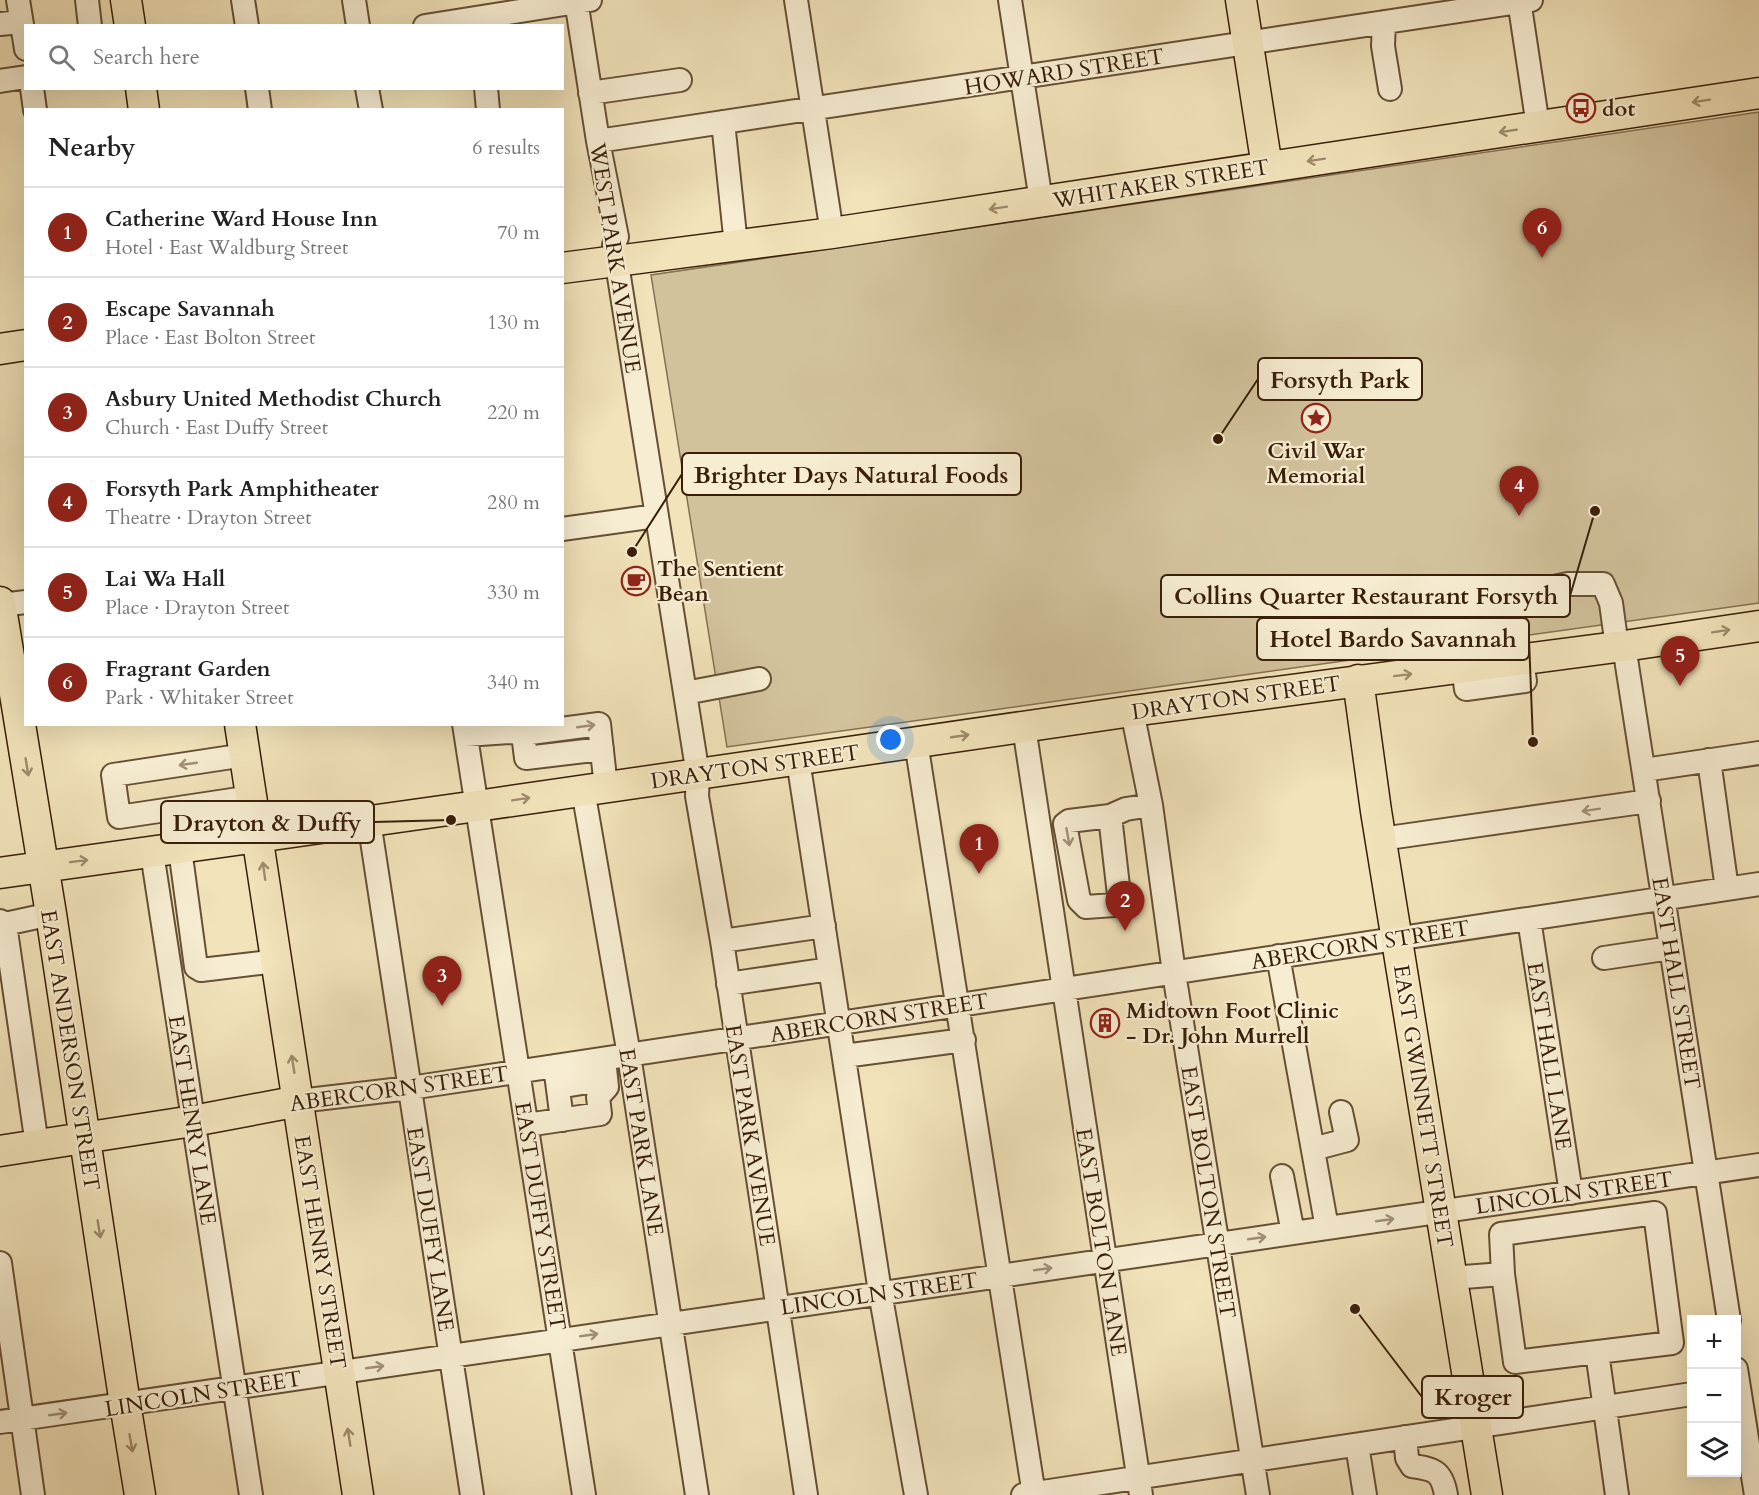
<!DOCTYPE html>
<html lang="en">
<head>
<meta charset="utf-8">
<style>
	body { margin:0; font-family:Cardo,serif; background:#f2f2f2; color:#222 }
	.controls { position:absolute; right:18px; bottom:18px; display:grid; overflow:hidden; border-radius:0px; box-shadow:0 6px 24px #0002 }
	.controls button { width:54px; height:54px; display:grid; place-items:center; padding:0; border:0; border-bottom:2px solid #e0e0e0; background:#fff; color:#222; font:30px sans-serif }
	.you { position:absolute; left:891px; top:740px; width:21px; height:21px; margin:-15px; border:4px solid #fff; border-radius:50%; background:#1a73e8; box-shadow:0 0 0 9px #1a73e833 }
	.badge { display:grid; place-items:center; width:39px; height:39px; border-radius:50%; background:#8f2418; color:#fff; font-size:20px; font-weight:700 }
	.pin { position:absolute; translate:-50% -50px; filter:drop-shadow(0 2px 3px #0008) }
	.pin::after { content:''; position:absolute; top:32px; width:21px; height:18px; background:inherit; clip-path:polygon(0 0,100% 0,50% 100%) }
	.list { margin:0; padding:0; list-style:none }
	h2 { display:flex; justify-content:space-between; align-items:center; height:78px; margin:0; padding:0 24px; font-size:26px }
	h2 small { font-size:20px; font-weight:400; color:#767676 }
	.list li { display:grid; grid-template-columns:39px 1fr auto; gap:18px; align-items:center; box-sizing:border-box; height:90px; padding:0 24px; border-top:2px solid #e0e0e0 }
	.list b { display:block; font-size:22px; white-space:nowrap }
	.list p { margin:0; font-size:20px; white-space:nowrap; color:#767676 }
	.list em { font-size:20px; font-style:normal; color:#767676 }
	.icon { flex:none; width:33px; height:33px; fill:none; stroke:currentColor; stroke-width:2; stroke-linecap:round; stroke-linejoin:round }
	.map { position:relative; flex:none; width:1759px; height:1495px; overflow:hidden }
	.search { position:absolute; background:#fff; box-shadow:0 6px 24px #0002; left:24px; top:24px; width:540px; height:66px; display:flex; align-items:center; gap:15px; box-sizing:border-box; padding:0 21px; border-radius:0px; color:#767676; font-size:22px }
	.panel { position:absolute; background:#fff; box-shadow:0 6px 24px #0002; left:24px; top:108px; width:540px; height:618px; border-radius:0px }
	.map>svg:first-child { display:block }
	.green { fill:#d2c29c; stroke:#857052; stroke-width:1.5 }
	.lines { fill:none; stroke-linecap:round; stroke-linejoin:round }
	.minor-casing { stroke:#664f34; stroke-width:26 }
	.major-casing { stroke:#381e08; stroke-width:33 }
	.minor { stroke:#f7edd2; stroke-width:22 }
	.major { stroke:#f2e3ba; stroke-width:30 }
	.oneway { stroke:#9e8a6a }
	.oneway2 { stroke:#a19077 }
	.labels { text-anchor:middle; stroke-width:4.5; stroke-linejoin:round; paint-order:stroke }
	.street-label { font-size:22px; fill:#381e08; stroke:#f7edd2 }
	.poi-label { font-size:22px; font-weight:bold; fill:#381e08; stroke:#f7edd2; text-anchor:start }
	.leader { fill:none; stroke:#381e08; stroke-width:2 }
	.callout-dot { fill:#381e08; stroke:#f7edd2; stroke-width:2 }
	.callout { fill:#f7edd2; stroke:#381e08; stroke-width:2 }
	.callout-label { font-size:24px; text-anchor:middle; font-weight:bold; fill:#381e08 }
</style>
</head>
<body>
<div class="map">
<svg width="1759" height="1495" viewBox="0 0 1759 1495">
	<rect width="100%" height="100%" fill="#f2e3ba"/>
	<filter id="stains"><feTurbulence type="fractalNoise" baseFrequency=".00333" numOctaves="4"/><feColorMatrix values="0 0 0 0 .2 0 0 0 0 .09 0 0 0 0 .02 0 0 0 .5 -.17"/></filter>
	<radialGradient id="worn" r=".72"><stop offset=".6" stop-color="#630" stop-opacity="0"/><stop offset="1" stop-color="#630" stop-opacity=".3"/></radialGradient>
	<path class="green" d="M1759,112v491l-1032,144 -76,-472z"/>
	<g class="lines">
		<g class="minor-casing">
			<path id="minor" d="M18,0l8,49
				M87,0l3,26
				M243,0l4,26
				M354,0l4,26
				M576,0l22,141 19,96 -3,8 84,530 -1,21 25,145 84,554
				M796,0l36,233
				M1010,0l31,201
				M1519,0l19,126
				M1384,22l-1,24 7,43
				M0,24l21,-2
				M425,26l165,-26
				M0,81l26,-4
				M32,88l3,22
				M257,88l3,22
				M367,88l4,22
				M486,88l2,22
				M590,93l90,-13
				M723,122l13,123
				M598,141l933,-141
				M562,529l94,-13
				M1535,591l33,-7h35l8,19 6,44
				M0,605l26,-3
				M1624,646l105,674
				M1480,665c-5,-45 14,-64 56,-74
				M1463,667l3,22 59,-8 -3,-21
				M685,693l74,-14
				M1132,711l19,94 23,168 84,522
				M464,724l120,771
				M1024,727l117,768
				M523,734l3,24 76,-9
				M466,735l44,-3 13,2 76,-10 7,63
				M916,742l118,753
				M245,755l-132,20 6,42 133,-20
				M798,760l82,532 36,203
				M1709,760l18,129
				M1644,770l115,-17
				M583,790l46,265 68,440
				M1110,816l9,79 -1,7 -4,3 -28,2 -7,-7 -14,-76 4,-3 41,-5 16,-7 25,-4
				M369,821l103,674
				M1381,839l268,-38
				M180,849l16,118 5,3 76,-9
				M152,853l99,642
				M1529,919l42,274
				M0,921l5,3 32,221
				M5,924l46,-10
				M722,941l102,-15
				M1278,956l49,272
				M1604,958l67,-10
				M728,984l102,-15
				M844,1056l120,-16
				M555,1066l7,54
				M558,1087l48,-8
				M299,1101l111,-13 1349,-204
				M527,1125l73,-11 -2,-17 9,-10 -3,-28
				M1313,1149l34,-9 -6,-28
				M1282,1176l11,57
				M0,1263l33,232
				M1451,1278l52,-4 12,88 157,-19 -17,-130 -154,21 2,40
				M1597,1352l20,143
				M1736,1369l20,126
				M0,1422l1759,-257
				M1405,1437l2,21 5,8c22,3 30,5 34,29
				M1357,1445l8,50
				M1023,1495l669,-101"/>
		</g>
		<g class="major-casing">
			<path id="major" d="M126,0l4,26
				M1241,0l26,167
				M141,88l3,22
				M562,268l270,-35 927,-140
				M0,349l26,-4
				M0,602l51,312 72,477 17,104
				M1358,680l18,131 111,684
				M240,724l118,771
				M0,873l477,-67 655,-95 492,-65 135,-20
				M0,1151l193,-30 106,-20"/>
		</g>
		<use href="#minor" class="minor"/>
		<use href="#major" class="major"/>
	</g>
	<defs><path id="oneway-shaft" d="M-6 0H5M1.5-3L5.5 0L1.5 3" fill="none" stroke-width="1.6" stroke-linecap="round" stroke-linejoin="round" transform="scale(1.5)"/></defs>
	<g class="oneway">
		<use href="#oneway-shaft" transform="translate(1701 101) rotate(171)"/>
		<use href="#oneway-shaft" transform="translate(1508 131) rotate(171)"/>
		<use href="#oneway-shaft" transform="translate(1316 160) rotate(171)"/>
		<use href="#oneway-shaft" transform="translate(998 208) rotate(171)"/>
		<use href="#oneway-shaft" transform="translate(1721 631) rotate(-9)"/>
		<use href="#oneway-shaft" transform="translate(1403 675) rotate(-7)"/>
		<use href="#oneway-shaft" transform="translate(960 736) rotate(-8)"/>
		<use href="#oneway-shaft" transform="translate(27 767) rotate(81)"/>
		<use href="#oneway-shaft" transform="translate(521 799) rotate(-9)"/>
		<use href="#oneway-shaft" transform="translate(79 861) rotate(-7)"/>
		<use href="#oneway-shaft" transform="translate(264 871) rotate(-98)"/>
		<use href="#oneway-shaft" transform="translate(293 1064) rotate(-99)"/>
		<use href="#oneway-shaft" transform="translate(99 1229) rotate(81)"/>
		<use href="#oneway-shaft" transform="translate(349 1437) rotate(-99)"/>
		<use href="#oneway-shaft" transform="translate(131 1443) rotate(80)"/>
	</g>
	<g class="oneway2">
		<use href="#oneway-shaft" transform="translate(586 726) rotate(-8)"/>
		<use href="#oneway-shaft" transform="translate(188 764) rotate(172)"/>
		<use href="#oneway-shaft" transform="translate(1591 810) rotate(171)"/>
		<use href="#oneway-shaft" transform="translate(1068 837) rotate(80)"/>
		<use href="#oneway-shaft" transform="translate(1385 1220) rotate(-8)"/>
		<use href="#oneway-shaft" transform="translate(1257 1238) rotate(-8)"/>
		<use href="#oneway-shaft" transform="translate(1043 1269) rotate(-8)"/>
		<use href="#oneway-shaft" transform="translate(589 1335) rotate(-8)"/>
		<use href="#oneway-shaft" transform="translate(375 1367) rotate(-8)"/>
		<use href="#oneway-shaft" transform="translate(58 1414) rotate(-8)"/>
	</g>
	<defs>
		<g id="bus-ring" transform="scale(1.5)"><circle r="9.5" fill="#f7edd2" stroke="#8f2418" stroke-width="1.5"/><path d="M-5-6H5V4H4V6H2V4H-2V6H-4V4H-5ZM-3.5-4V0h7V-4ZM-3.5 1.2v1.5H-2V1.2ZM2 1.2v1.5H3.5V1.2Z" fill="#8f2418"/></g>
		<g id="sight-ring" transform="scale(1.5)"><circle r="9.5" fill="#f7edd2" stroke="#8f2418" stroke-width="1.5"/><path d="M0-6L1.8-2.2L6-1.7L2.9 1.2L3.7 5.4L0 3.3L-3.7 5.4L-2.9 1.2L-6-1.7L-1.8-2.2Z" fill="#8f2418"/></g>
		<g id="cafe-ring" transform="scale(1.5)"><circle r="9.5" fill="#f7edd2" stroke="#8f2418" stroke-width="1.5"/><path d="M-5.5-4.5H6V0H3Q3 3.5 0 3.5H-2.5Q-5.5 3.5-5.5 0ZM3-3.2v2h1.7v-2ZM-6 4.5H4V6H-6Z" fill="#8f2418"/></g>
		<g id="building-ring" transform="scale(1.5)"><circle r="9.5" fill="#f7edd2" stroke="#8f2418" stroke-width="1.5"/><path d="M-4-6H4V6H1V3H-1V6H-4ZM-2.5-4.3h1.7v1.8h-1.7ZM.8-4.3h1.7v1.8H.8ZM-2.5-1h1.7V.8h-1.7ZM.8-1h1.7V.8H.8Z" fill="#8f2418"/></g>
	</defs>
	<g fill-rule="evenodd">
		<use href="#bus-ring" x="1581" y="108"/>
		<use href="#sight-ring" x="1316" y="418"/>
		<use href="#cafe-ring" x="636" y="581"/>
		<use href="#building-ring" x="1105" y="1023"/>
	</g>
	<g class="labels">
		<g class="street-label">
			<text transform="translate(1064 71) rotate(-9)" y="8">HOWARD STREET</text>
			<text transform="translate(1161 183) rotate(-9)" y="8">WHITAKER STREET</text>
			<text transform="translate(616 258) rotate(81)" y="8">WEST PARK AVENUE</text>
			<text transform="translate(1236 697) rotate(-8)" y="8">DRAYTON STREET</text>
			<text transform="translate(755 766) rotate(-8)" y="8">DRAYTON STREET</text>
			<text transform="translate(1360 944) rotate(-9)" y="8">ABERCORN STREET</text>
			<text transform="translate(1677 983) rotate(81)" y="8">EAST HALL STREET</text>
			<text transform="translate(879 1017) rotate(-9)" y="8">ABERCORN STREET</text>
			<text transform="translate(71 1050) rotate(81)" y="8">EAST ANDERSON STREET</text>
			<text transform="translate(1550 1056) rotate(81)" y="8">EAST HALL LANE</text>
			<text transform="translate(399 1088) rotate(-8)" y="8">ABERCORN STREET</text>
			<text transform="translate(1424 1106) rotate(81)" y="8">EAST GWINNETT STREET</text>
			<text transform="translate(193 1120) rotate(81)" y="8">EAST HENRY LANE</text>
			<text transform="translate(751 1135) rotate(81)" y="8">EAST PARK AVENUE</text>
			<text transform="translate(642 1142) rotate(81)" y="8">EAST PARK LANE</text>
			<text transform="translate(1209 1192) rotate(81)" y="8">EAST BOLTON STREET</text>
			<text transform="translate(1574 1192) rotate(-8)" y="8">LINCOLN STREET</text>
			<text transform="translate(541 1216) rotate(81)" y="8">EAST DUFFY STREET</text>
			<text transform="translate(431 1229) rotate(81)" y="8">EAST DUFFY LANE</text>
			<text transform="translate(1102 1242) rotate(81)" y="8">EAST BOLTON LANE</text>
			<text transform="translate(321 1252) rotate(81)" y="8">EAST HENRY STREET</text>
			<text transform="translate(879 1293) rotate(-8)" y="8">LINCOLN STREET</text>
			<text transform="translate(203 1393) rotate(-9)" y="8">LINCOLN STREET</text>
		</g>
		<g class="poi-label">
			<text x="1602" y="116">dot</text>
			<text x="1316" y="458" text-anchor="middle">Civil War<tspan x="1316" dy="25">Memorial</tspan></text>
			<text x="657" y="576">The Sentient<tspan x="657" dy="25">Bean</tspan></text>
			<text x="1126" y="1018">Midtown Foot Clinic<tspan x="1126" dy="25">- Dr. John Murrell</tspan></text>
		</g>
	</g>
	<path class="leader" d="M1218 439L1258 379M632 552L682 474M1595 511L1570 596M1533 742L1529 639M451 820L374 822M1355 1309L1422 1397"/>
	<g class="callout-dot">
		<circle cx="1218" cy="439" r="6"/>
		<circle cx="632" cy="552" r="6"/>
		<circle cx="1595" cy="511" r="6"/>
		<circle cx="1533" cy="742" r="6"/>
		<circle cx="451" cy="820" r="6"/>
		<circle cx="1355" cy="1309" r="6"/>
	</g>
	<g class="callout">
		<rect x="1258" y="358" width="164" height="42" rx="6"/>
		<rect x="682" y="453" width="339" height="42" rx="6"/>
		<rect x="1161" y="575" width="409" height="42" rx="6"/>
		<rect x="1257" y="618" width="272" height="42" rx="6"/>
		<rect x="161" y="801" width="213" height="42" rx="6"/>
		<rect x="1422" y="1376" width="101" height="42" rx="6"/>
	</g>
	<g class="callout-label">
		<text x="1340" y="388">Forsyth Park</text>
		<text x="851" y="483">Brighter Days Natural Foods</text>
		<text x="1366" y="604">Collins Quarter Restaurant Forsyth</text>
		<text x="1393" y="647">Hotel Bardo Savannah</text>
		<text x="267" y="831">Drayton &amp; Duffy</text>
		<text x="1473" y="1405">Kroger</text>
	</g>
	<rect width="100%" height="100%" filter="url(#stains)"/>
	<rect width="100%" height="100%" fill="url(#worn)"/>
</svg>
<div class="controls">
<button>+</button>
<button>−</button>
<button><svg class="icon" aria-label="layers" viewBox="0 0 24 24"><path d="M12 4l9 5-9 5-9-5zM3 14l9 5 9-5"/></svg></button>
</div>
<div class="you"></div>
<div class="pin badge" style="left:979px;top:874px">1</div>
<div class="pin badge" style="left:1125px;top:931px">2</div>
<div class="pin badge" style="left:442px;top:1006px">3</div>
<div class="pin badge" style="left:1519px;top:516px">4</div>
<div class="pin badge" style="left:1680px;top:686px">5</div>
<div class="pin badge" style="left:1542px;top:258px">6</div>
<div class="search"><svg class="icon" aria-label="search" viewBox="0 0 24 24"><circle cx="10" cy="10" r="6"/><path d="M15 15l6 6"/></svg>Search here</div>
<section class="panel">
<h2>Nearby<small>6 results</small></h2>
<ul class="list">
<li><span class="badge">1</span><div><b>Catherine Ward House Inn</b><p>Hotel · East Waldburg Street</p></div><em>70 m</em></li>
<li><span class="badge">2</span><div><b>Escape Savannah</b><p>Place · East Bolton Street</p></div><em>130 m</em></li>
<li><span class="badge">3</span><div><b>Asbury United Methodist Church</b><p>Church · East Duffy Street</p></div><em>220 m</em></li>
<li><span class="badge">4</span><div><b>Forsyth Park Amphitheater</b><p>Theatre · Drayton Street</p></div><em>280 m</em></li>
<li><span class="badge">5</span><div><b>Lai Wa Hall</b><p>Place · Drayton Street</p></div><em>330 m</em></li>
<li><span class="badge">6</span><div><b>Fragrant Garden</b><p>Park · Whitaker Street</p></div><em>340 m</em></li>
</ul>
</section>
</div>
</body>
</html>
